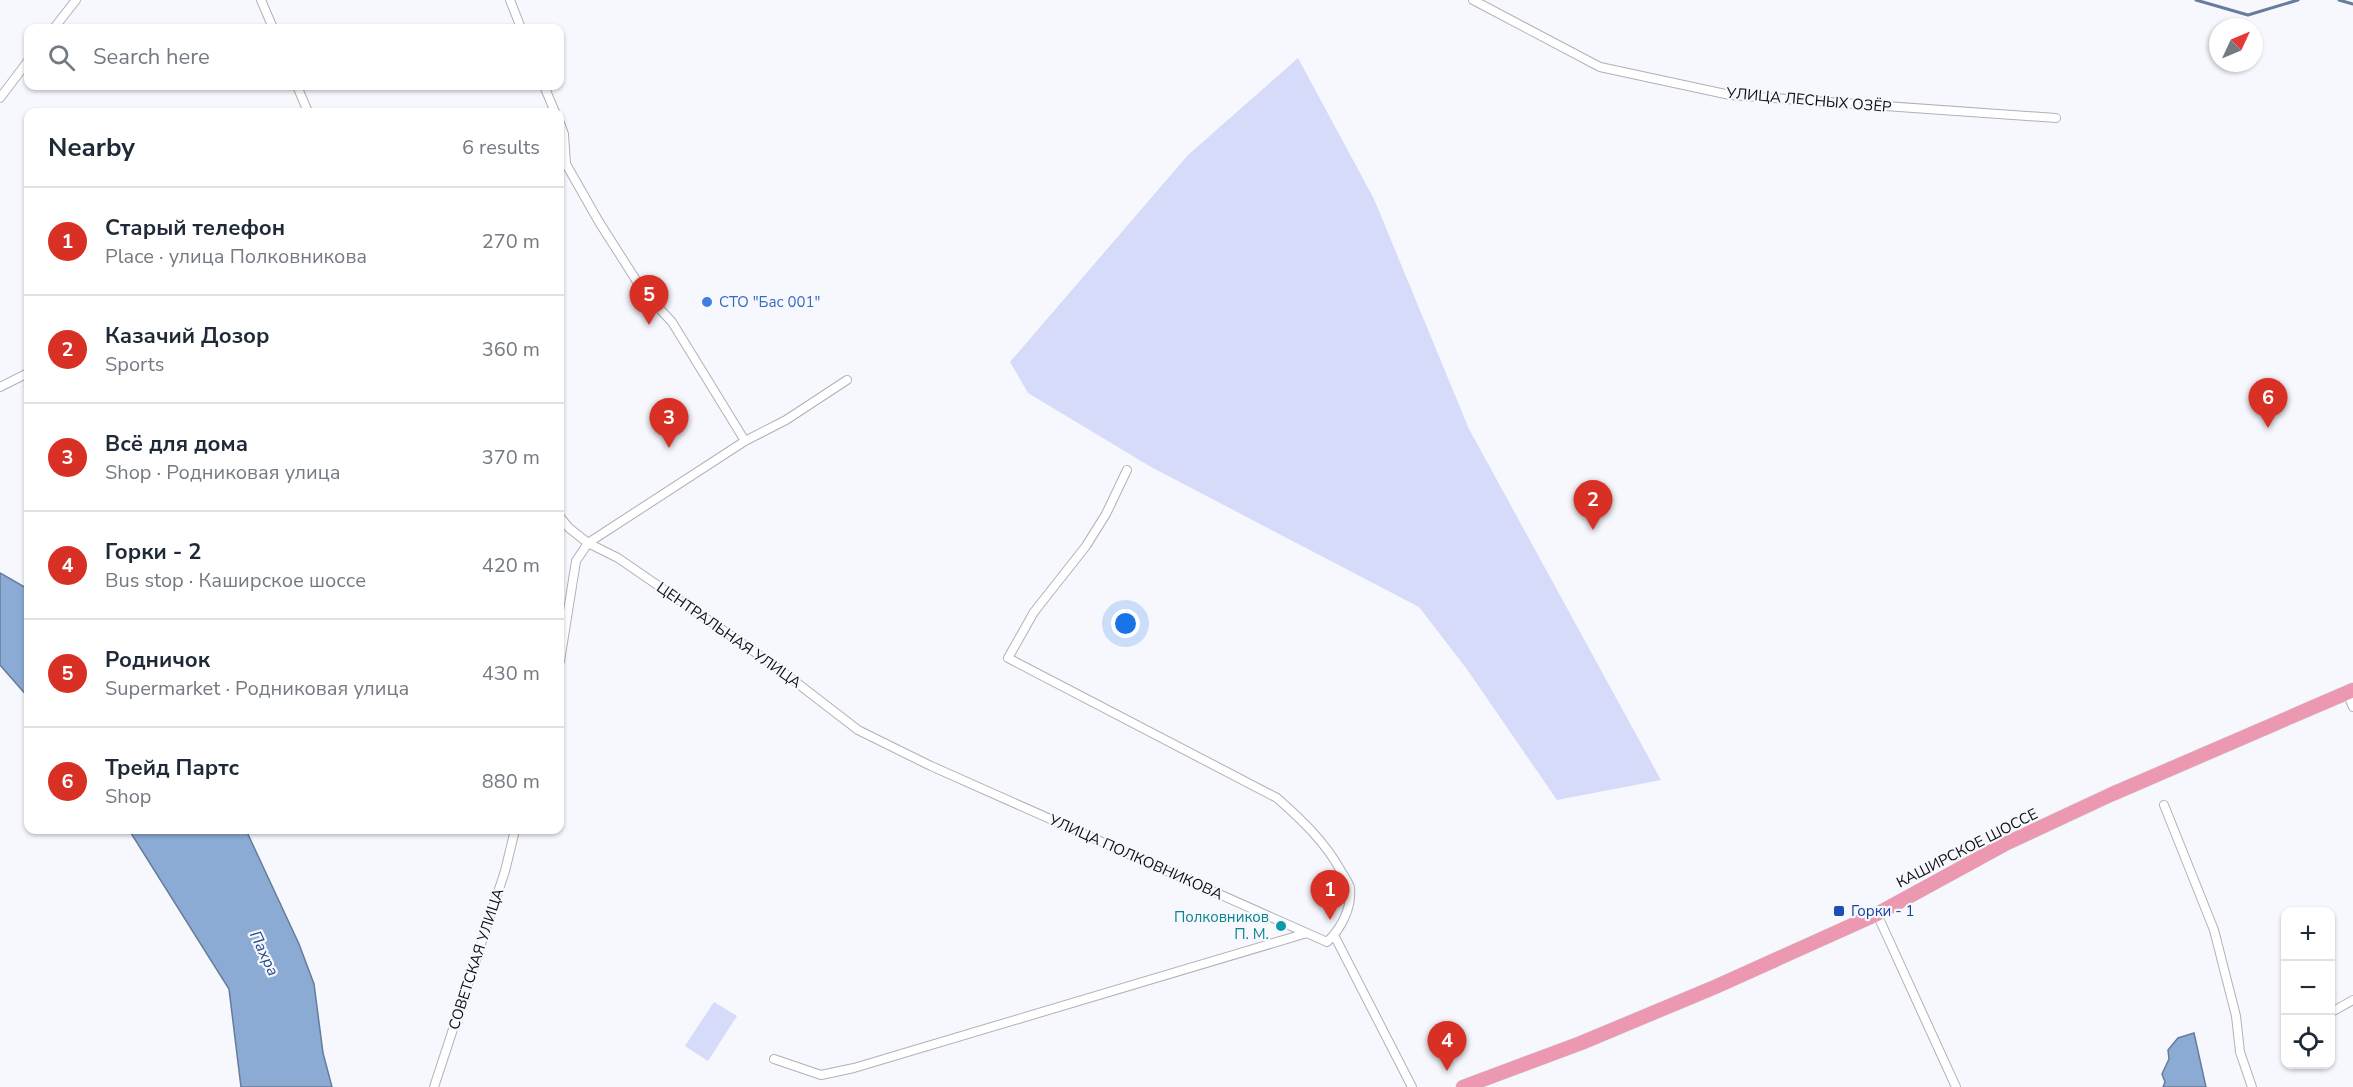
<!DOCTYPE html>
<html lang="en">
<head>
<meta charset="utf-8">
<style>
	body { margin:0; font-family:"Nunito Sans",sans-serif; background:#f6f6f7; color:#1f2937 }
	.controls { position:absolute; right:18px; bottom:18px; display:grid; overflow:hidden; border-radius:12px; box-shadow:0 2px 4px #0004 }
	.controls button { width:54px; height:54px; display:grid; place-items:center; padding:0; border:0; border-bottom:2px solid #e0e1e3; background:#fff; color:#1f2937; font:30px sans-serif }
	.compass { position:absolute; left:2209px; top:18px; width:54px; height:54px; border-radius:50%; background:#fff; box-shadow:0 2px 4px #0004; rotate:46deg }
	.you { position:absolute; left:1126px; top:624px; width:21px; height:21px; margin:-15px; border:4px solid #fff; border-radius:50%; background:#1a73e8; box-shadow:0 0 0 9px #1a73e833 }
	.badge { display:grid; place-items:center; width:39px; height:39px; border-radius:50%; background:#d93025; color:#fff; font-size:20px; font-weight:700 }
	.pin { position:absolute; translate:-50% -50px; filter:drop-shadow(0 2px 3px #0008) }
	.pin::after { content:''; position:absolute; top:32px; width:21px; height:18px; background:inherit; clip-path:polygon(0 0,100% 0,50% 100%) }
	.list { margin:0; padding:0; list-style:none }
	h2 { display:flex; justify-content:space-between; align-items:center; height:78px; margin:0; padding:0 24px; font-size:26px }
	h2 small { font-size:20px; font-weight:400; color:#747a83 }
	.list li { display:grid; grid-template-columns:39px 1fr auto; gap:18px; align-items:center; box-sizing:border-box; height:108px; padding:0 24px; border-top:2px solid #e0e1e3 }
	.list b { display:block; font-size:22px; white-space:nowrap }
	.list p { margin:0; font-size:20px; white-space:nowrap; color:#747a83 }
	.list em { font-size:20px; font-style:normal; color:#747a83 }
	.icon { flex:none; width:33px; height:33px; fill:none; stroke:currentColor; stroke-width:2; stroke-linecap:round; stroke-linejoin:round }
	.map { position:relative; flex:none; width:2353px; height:1087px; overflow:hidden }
	.search { position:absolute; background:#fff; box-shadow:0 2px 4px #0004; left:24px; top:24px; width:540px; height:66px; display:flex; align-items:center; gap:15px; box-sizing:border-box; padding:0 21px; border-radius:12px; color:#747a83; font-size:22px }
	.panel { position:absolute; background:#fff; box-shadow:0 2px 4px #0004; left:24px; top:108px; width:540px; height:726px; border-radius:12px }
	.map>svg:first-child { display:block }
	.green { fill:#d5dbf9 }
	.water { fill:#8cabd4; stroke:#667c9a; stroke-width:1.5 }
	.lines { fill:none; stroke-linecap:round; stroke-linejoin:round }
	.stream { stroke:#667c9a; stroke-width:3 }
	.minor-casing { stroke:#afb1bb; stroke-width:10 }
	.primary-casing { stroke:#d4d4d4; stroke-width:15 }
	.minor { stroke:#fff; stroke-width:8 }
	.primary { stroke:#eb98b0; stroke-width:14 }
	.shop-dot { fill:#3f7fe0; stroke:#f7f8fe; stroke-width:2 }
	.transit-dot { fill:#1a4fb4; stroke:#f7f8fe; stroke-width:2 }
	.culture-dot { fill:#0f9aa8; stroke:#f7f8fe; stroke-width:2 }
	.labels { text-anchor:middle; stroke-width:4.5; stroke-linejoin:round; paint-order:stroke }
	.street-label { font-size:15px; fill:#0e0e12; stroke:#f7f8fe }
	.shop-label { font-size:15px; fill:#366cbe; stroke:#f7f8fe; text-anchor:start }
	.transit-label { font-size:15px; fill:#164399; stroke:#f7f8fe; text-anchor:start }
	.culture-label { font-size:15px; fill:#0d838f; stroke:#f7f8fe; text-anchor:end }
	.water-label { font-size:16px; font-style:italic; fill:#244c80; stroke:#f7f8fe }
</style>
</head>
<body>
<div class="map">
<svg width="2353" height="1087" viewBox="0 0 2353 1087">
	<rect width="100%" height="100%" fill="#f7f8fe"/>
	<path class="green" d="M1298,58l76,141 95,230 192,351 -104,20 -91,-132 -47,-61 -268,-140 -123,-74 -18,-31 178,-207z
		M714,1002l23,14 -29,45 -23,-15z"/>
	<path class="water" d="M0,573l28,16v108l-28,-32z
		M129,830h117l53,114 15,40 9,69 9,34h-91l-12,-98z
		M2194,1033l12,54h-43l2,-5 -3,-8 7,-15 -1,-9 10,-12z"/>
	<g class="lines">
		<path class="stream" d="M2196,0l52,15 50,-15
			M2339,0l14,4"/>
		<g class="minor-casing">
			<path id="minor" d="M261,0l12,28
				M510,0l11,28
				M1473,0l127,67 130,28 326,23
				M54,28l22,-28
				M297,86l11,26
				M544,86l11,26
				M0,98l28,-37
				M560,123l4,11 2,30 33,58 44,69 29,31 73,119
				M0,387l28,-14
				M560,517l9,11 19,15 30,15 157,108 83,64 73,36 396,176c14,-13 25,-34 23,-54 -1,-5 -6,-12 -9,-17 -16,-29 -39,-51 -64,-73l-269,-140 26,-46 52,-66 20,-32 21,-44
				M560,661l16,-100 12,-18 157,-102 41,-21 61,-40
				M2347,693l6,14
				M2164,805l50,125 22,86 4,36 12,35
				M1877,914l79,173
				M1334,935l78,152
				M2330,1013l23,-13
				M774,1059l47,16 33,-7 453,-135
				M434,1087l71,-216 10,-41"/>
		</g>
		<g class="primary-casing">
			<path id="primary" d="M1463,1087l118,-44 134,-56 162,-73 128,-70 105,-49 243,-105"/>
		</g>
		<use href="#minor" class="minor"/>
		<use href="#primary" class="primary"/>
	</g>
	<circle class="shop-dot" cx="707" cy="302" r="6"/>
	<rect class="transit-dot" x="1833" y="905" width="12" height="12" rx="3"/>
	<circle class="culture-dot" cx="1281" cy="926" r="6"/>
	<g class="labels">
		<g class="street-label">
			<text transform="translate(1809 100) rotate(5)" y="5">УЛИЦА ЛЕСНЫХ ОЗЁР</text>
			<text transform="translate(729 635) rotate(35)" y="5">ЦЕНТРАЛЬНАЯ УЛИЦА</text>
			<text transform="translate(1967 848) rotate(-27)" y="5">КАШИРСКОЕ ШОССЕ</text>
			<text transform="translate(1136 857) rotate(24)" y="5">УЛИЦА ПОЛКОВНИКОВА</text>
			<text transform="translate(476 959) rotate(-72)" y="5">СОВЕТСКАЯ УЛИЦА</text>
		</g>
		<g class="shop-label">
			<text x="719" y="307">СТО "Бас 001"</text>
		</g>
		<g class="transit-label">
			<text x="1851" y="916">Горки - 1</text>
		</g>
		<g class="culture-label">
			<text x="1269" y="922">Полковников<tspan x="1269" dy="17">П. М.</tspan></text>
		</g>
		<g class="water-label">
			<text transform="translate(265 953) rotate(65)" y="6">Пахра</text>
		</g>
	</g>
</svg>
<div class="controls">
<button>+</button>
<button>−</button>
<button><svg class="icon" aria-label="locate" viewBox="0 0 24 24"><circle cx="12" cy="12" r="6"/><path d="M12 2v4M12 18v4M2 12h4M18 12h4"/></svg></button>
</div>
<svg class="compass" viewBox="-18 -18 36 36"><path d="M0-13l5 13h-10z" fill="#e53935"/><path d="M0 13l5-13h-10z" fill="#747a83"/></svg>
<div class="you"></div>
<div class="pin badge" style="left:1330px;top:920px">1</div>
<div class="pin badge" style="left:1593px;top:530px">2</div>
<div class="pin badge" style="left:669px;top:448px">3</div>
<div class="pin badge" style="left:1447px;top:1071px">4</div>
<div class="pin badge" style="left:649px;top:325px">5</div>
<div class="pin badge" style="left:2268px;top:428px">6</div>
<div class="search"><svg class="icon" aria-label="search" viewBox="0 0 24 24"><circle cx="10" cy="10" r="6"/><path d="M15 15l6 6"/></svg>Search here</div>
<section class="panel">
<h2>Nearby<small>6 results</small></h2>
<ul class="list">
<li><span class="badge">1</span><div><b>Старый телефон</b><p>Place · улица Полковникова</p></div><em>270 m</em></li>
<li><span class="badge">2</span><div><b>Казачий Дозор</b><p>Sports</p></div><em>360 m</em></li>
<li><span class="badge">3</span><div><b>Всё для дома</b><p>Shop · Родниковая улица</p></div><em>370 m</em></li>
<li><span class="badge">4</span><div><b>Горки - 2</b><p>Bus stop · Каширское шоссе</p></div><em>420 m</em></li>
<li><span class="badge">5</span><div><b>Родничок</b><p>Supermarket · Родниковая улица</p></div><em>430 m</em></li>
<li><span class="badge">6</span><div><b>Трейд Партс</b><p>Shop</p></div><em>880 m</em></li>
</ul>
</section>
</div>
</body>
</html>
